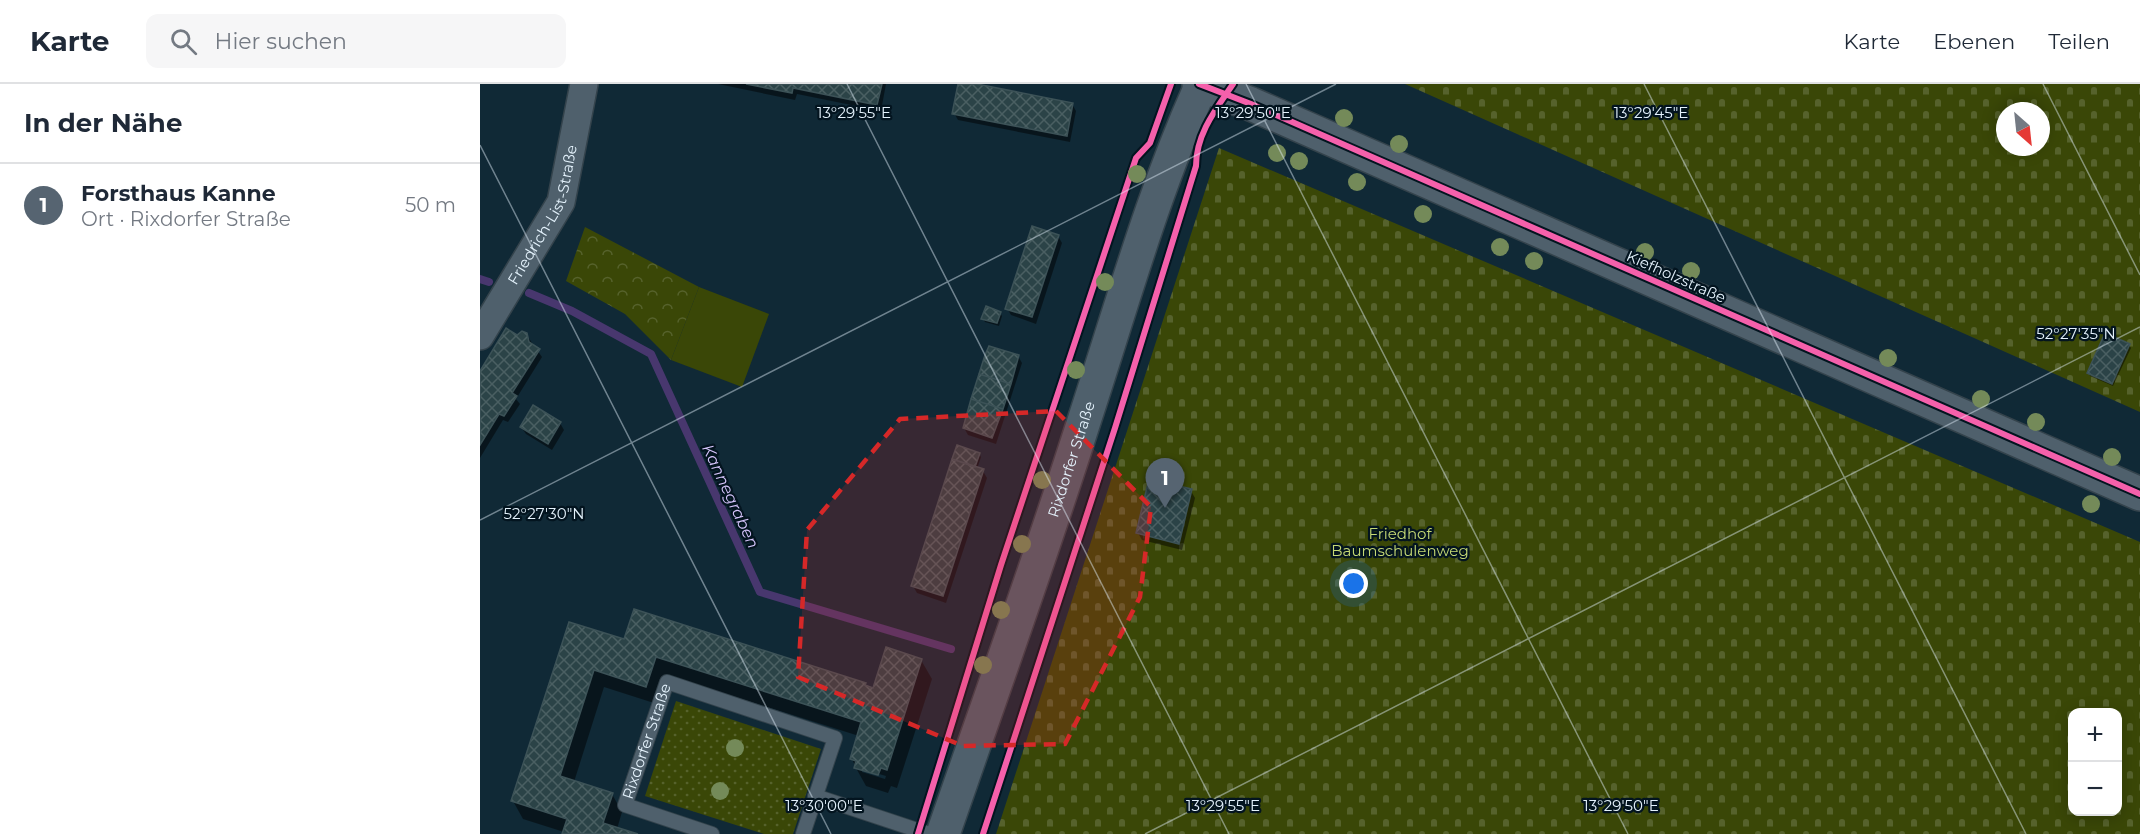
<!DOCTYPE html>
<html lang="de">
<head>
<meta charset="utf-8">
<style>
	body { margin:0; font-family:Montserrat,sans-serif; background:#f6f6f7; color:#1f2937 }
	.controls { position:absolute; right:18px; bottom:18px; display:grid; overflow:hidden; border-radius:12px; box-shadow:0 3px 15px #0003 }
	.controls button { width:54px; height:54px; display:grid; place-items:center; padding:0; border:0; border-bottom:2px solid #e0e1e3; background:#fff; color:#1f2937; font:30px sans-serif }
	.compass { position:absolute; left:1516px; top:18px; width:54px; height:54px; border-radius:50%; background:#fff; box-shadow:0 3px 15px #0003; rotate:153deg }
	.you { position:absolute; left:874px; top:500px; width:21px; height:21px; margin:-15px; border:4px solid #fff; border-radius:50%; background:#1a73e8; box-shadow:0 0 0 9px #1a73e833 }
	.badge { display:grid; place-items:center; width:39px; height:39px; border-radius:50%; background:#566471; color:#fff; font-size:20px; font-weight:700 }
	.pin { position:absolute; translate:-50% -50px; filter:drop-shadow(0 2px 3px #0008) }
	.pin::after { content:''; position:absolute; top:32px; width:21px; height:18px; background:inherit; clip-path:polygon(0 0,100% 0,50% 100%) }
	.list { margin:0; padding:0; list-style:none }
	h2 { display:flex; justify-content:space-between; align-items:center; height:78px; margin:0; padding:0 24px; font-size:26px }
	h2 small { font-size:20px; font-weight:400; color:#747a83 }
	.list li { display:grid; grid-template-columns:39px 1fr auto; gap:18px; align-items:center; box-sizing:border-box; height:84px; padding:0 24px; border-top:2px solid #e0e1e3 }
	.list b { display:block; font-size:22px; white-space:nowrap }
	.list p { margin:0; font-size:20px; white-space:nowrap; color:#747a83 }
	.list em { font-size:20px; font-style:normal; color:#747a83 }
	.icon { flex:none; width:33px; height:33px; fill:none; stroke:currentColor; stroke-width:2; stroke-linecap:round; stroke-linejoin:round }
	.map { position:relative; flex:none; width:1660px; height:750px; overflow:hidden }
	header { display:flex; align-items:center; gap:36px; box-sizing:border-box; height:84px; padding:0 30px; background:#fff; border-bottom:2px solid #e0e1e3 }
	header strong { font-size:28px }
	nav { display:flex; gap:33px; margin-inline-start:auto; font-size:21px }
	.search { width:420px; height:54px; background:#f6f6f7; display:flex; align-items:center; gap:15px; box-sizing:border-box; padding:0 21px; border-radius:12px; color:#747a83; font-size:22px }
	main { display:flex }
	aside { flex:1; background:#fff }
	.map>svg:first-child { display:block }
	.grass { fill:url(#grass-dots) }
	.cemetery { fill:url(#cemetery-stones); fill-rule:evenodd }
	.park { fill:url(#park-crowns) }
	.pitch { fill:#3a4707 }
	.shadow { fill:#0007; fill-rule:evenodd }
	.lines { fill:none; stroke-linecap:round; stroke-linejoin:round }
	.stream { stroke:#48376e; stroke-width:8 }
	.building { fill:url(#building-cross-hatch); stroke:#3c5257; stroke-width:1.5 }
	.lane-casing { stroke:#34434c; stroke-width:16 }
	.street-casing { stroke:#34434c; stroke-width:30 }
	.secondary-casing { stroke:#34434c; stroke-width:36 }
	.lane { stroke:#4f606c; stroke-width:14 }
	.street { stroke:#4f606c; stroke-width:27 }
	.secondary { stroke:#4f606c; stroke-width:33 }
	.cycleway-casing { stroke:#03141f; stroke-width:10 }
	.cycleway { stroke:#f560ab; stroke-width:6 }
	.tree { fill:#748a59 }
	.marked { fill:#d62828; fill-opacity:0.2; stroke:#d62828; stroke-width:4.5; stroke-dasharray:12 8; stroke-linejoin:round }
	.ticks { fill:none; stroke:#e4f2fc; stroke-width:1.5; stroke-opacity:0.45 }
	.labels { text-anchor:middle; stroke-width:4.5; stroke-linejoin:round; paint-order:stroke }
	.street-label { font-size:15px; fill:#e4f2fc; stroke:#03141f }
	.park-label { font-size:15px; fill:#c6da75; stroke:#03141f }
	.water-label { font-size:16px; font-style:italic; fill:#d6c5fc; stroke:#03141f }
	.ticks-label { font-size:15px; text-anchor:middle; fill:#e4f2fc; stroke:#03141f; stroke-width:4.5; stroke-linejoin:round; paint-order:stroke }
</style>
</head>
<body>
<header>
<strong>Karte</strong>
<div class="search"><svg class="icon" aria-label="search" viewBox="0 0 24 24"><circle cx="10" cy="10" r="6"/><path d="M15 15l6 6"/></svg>Hier suchen</div>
<nav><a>Karte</a><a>Ebenen</a><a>Teilen</a></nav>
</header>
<main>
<aside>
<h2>In der Nähe<small></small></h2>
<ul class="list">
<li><span class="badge">1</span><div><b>Forsthaus Kanne</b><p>Ort · Rixdorfer Straße</p></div><em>50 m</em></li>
</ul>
</aside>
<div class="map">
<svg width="1660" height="750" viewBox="0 0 1660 750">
	<defs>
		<pattern id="grass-dots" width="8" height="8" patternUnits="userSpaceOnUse" patternTransform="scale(1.5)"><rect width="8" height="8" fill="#3a4707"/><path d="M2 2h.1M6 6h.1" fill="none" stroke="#56622c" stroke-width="1.8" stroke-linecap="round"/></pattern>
		<pattern id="cemetery-stones" width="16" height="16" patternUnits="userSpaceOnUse" patternTransform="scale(1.5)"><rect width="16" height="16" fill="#3a4707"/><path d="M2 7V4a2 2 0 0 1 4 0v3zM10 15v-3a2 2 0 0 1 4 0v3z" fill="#56622c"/></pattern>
		<pattern id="park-crowns" width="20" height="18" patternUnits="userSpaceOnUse" patternTransform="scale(1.5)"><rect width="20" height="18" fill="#3a4707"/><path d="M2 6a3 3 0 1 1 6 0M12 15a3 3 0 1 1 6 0" fill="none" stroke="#56622c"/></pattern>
		<pattern id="building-cross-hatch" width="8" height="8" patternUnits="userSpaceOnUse" patternTransform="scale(1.5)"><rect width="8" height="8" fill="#2b4347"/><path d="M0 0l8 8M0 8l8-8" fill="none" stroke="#4a5f62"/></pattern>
	</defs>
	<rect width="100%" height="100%" fill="#102936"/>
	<path class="grass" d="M196,617l145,48 -28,85h-29l-119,-38z"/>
	<path class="cemetery" d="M925,0h735v328zM1525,27h36v36h-36z
		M739,64l921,394v292h-1144zM1592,628h46v100h-46z"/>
	<path class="park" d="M105,143l114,60 -28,73 -46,-46 -59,-33z"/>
	<path class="pitch" d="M219,203l70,27 -27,73 -71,-27z"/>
	<path class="shadow" d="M238,0h168l-5,27 -84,-17 -2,6z
		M480,0h10l102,20 4,7 -6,31 -112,-22 -4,-7z
		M578,152l4,7 -26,81 -25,-9 -4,-7z
		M520,229l2,3 -3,10 -14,-4 -2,-3z
		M37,253h11l14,20 -26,42 4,5 -12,18 -5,-2 -23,38v-85z
		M1649,261l2,3 -18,38 -23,-10 -1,-3z
		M538,272l4,7 -26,81 -28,-9 -4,-7z
		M80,339l4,7 -12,20 -26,-16 -5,-7z
		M499,370l2,3 -4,12 6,2 4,7 -41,125 -29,-10 -4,-7z
		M711,407l4,7 -13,52 -40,-10 -4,-7z
		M90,540l55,17 240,44 1,2 8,3 47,-30 11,19 -35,109 -6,-2 -3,7 -22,-7 -10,-18 -4,-9 7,-23 -193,-61 -9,29 -53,-17 -30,95 38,12 10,18 -5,17 16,5h-69v-2l-41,-13 -10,-18zM382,685l24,7 -1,3 -23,-7z"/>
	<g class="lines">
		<path class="stream" d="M0,195l9,3
			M49,209l43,18 79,43 109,238 191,57"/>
	</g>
	<path class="building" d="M266,0h136l-5,21 -84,-17 -1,5z
		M478,0h19l96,19 -6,33 -115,-22z
		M552,142l27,9 -27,82 -27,-8z
		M506,222l15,6 -4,11 -16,-4z
		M26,244l11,7 5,-4 5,2 2,9 11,7 -28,44 5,3 -13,20 -5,-2 -19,31v-74z
		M1625,249l25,11 -18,40 -25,-11z
		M509,262l30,9 -8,29 -32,-10 6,-19z
		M499,290l32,10 -8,25 -32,-10z
		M491,315l32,10 -11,29 -29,-10z
		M53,321l28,17 -13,22 -28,-17z
		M477,361l23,8 -5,14 -23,-8z
		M472,375l32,10 -41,127 -32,-10z
		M669,395l43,10 -13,55 -43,-11z
		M154,525l232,74 -1,2 8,3 13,-41 36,12 -35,111 -6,-2 -3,7 -24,-7 2,-7 -6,-2 11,-37 -205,-65 -10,30 -52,-17 -34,106 53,17 -10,30 35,11h-76l5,-15 -56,-18 58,-179 55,17z"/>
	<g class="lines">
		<g class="lane-casing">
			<g id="lane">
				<path d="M335,712l114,38"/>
				<path id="s1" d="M232,750l-87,-29 42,-123 168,56 -32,96"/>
			</g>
		</g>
		<g class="street-casing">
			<g id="street">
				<path id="s2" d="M0,252l81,-134 23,-118"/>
			</g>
		</g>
		<g class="secondary-casing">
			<g id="secondary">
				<path d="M719,0l52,20 889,390"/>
				<path id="s3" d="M463,750c48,-139 98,-277 142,-416 37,-113 68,-226 117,-334"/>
			</g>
		</g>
		<use href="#lane" class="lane"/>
		<use href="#street" class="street"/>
		<use href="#secondary" class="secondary"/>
		<g class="cycleway-casing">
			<path id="cycleway" d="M719,0l52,20 889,390
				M438,750l83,-269 135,-407 14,-15 21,-59
				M503,750l132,-406 81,-262c0,-32 20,-57 37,-82"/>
		</g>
		<use href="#cycleway" class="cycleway"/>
	</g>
	<g class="tree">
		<circle cx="864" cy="34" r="9"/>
		<circle cx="919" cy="60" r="9"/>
		<circle cx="797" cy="69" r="9"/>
		<circle cx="819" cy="77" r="9"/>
		<circle cx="657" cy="90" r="9"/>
		<circle cx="877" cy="98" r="9"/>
		<circle cx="943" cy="130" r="9"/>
		<circle cx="1020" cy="163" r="9"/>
		<circle cx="1165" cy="168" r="9"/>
		<circle cx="1054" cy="177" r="9"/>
		<circle cx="1211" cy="187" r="9"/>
		<circle cx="625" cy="198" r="9"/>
		<circle cx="1408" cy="274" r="9"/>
		<circle cx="596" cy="286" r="9"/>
		<circle cx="1501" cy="315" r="9"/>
		<circle cx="1556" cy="338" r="9"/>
		<circle cx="1632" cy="373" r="9"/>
		<circle cx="562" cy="396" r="9"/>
		<circle cx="1611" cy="420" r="9"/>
		<circle cx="542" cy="460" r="9"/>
		<circle cx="521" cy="526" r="9"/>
		<circle cx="503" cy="581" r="9"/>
		<circle cx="255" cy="664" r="9"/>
		<circle cx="240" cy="707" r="9"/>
	</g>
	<path class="marked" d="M576,327l95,96 -11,90 -75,147 -102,2 -165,-69 9,-147 93,-111z"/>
	<path class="ticks" d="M367,0l382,750M766,0l382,750M1164,0l382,750M1563,0l97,191M0,61l351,689M0,436l856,-436M665,750l995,-507"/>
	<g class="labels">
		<g class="street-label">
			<text dy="5" stroke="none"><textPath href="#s2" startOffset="138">Friedrich-List-Straße</textPath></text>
			<text transform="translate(1196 193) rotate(24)" y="5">Kiefholzstraße</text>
			<text dy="5" stroke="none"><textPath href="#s3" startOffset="396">Rixdorfer Straße</textPath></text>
			<text dy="5" stroke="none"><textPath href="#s1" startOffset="159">Rixdorfer Straße</textPath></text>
		</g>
		<g class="park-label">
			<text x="920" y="455">Friedhof<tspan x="920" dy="17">Baumschulenweg</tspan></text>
		</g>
		<g class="water-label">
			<text transform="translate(251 412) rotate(65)" y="6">Kannegraben</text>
		</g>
	</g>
	<g class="ticks-label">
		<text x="374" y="34">13°29'55"E</text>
		<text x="773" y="34">13°29'50"E</text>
		<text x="1171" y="34">13°29'45"E</text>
		<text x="1596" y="255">52°27'35"N</text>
		<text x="64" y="435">52°27'30"N</text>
		<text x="344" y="727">13°30'00"E</text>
		<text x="743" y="727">13°29'55"E</text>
		<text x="1141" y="727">13°29'50"E</text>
	</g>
</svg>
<div class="controls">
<button>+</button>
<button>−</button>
</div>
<svg class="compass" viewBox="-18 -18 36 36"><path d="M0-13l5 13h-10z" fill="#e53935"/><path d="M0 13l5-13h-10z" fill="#747a83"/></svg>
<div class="you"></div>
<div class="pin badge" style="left:685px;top:424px">1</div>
</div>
</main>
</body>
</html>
